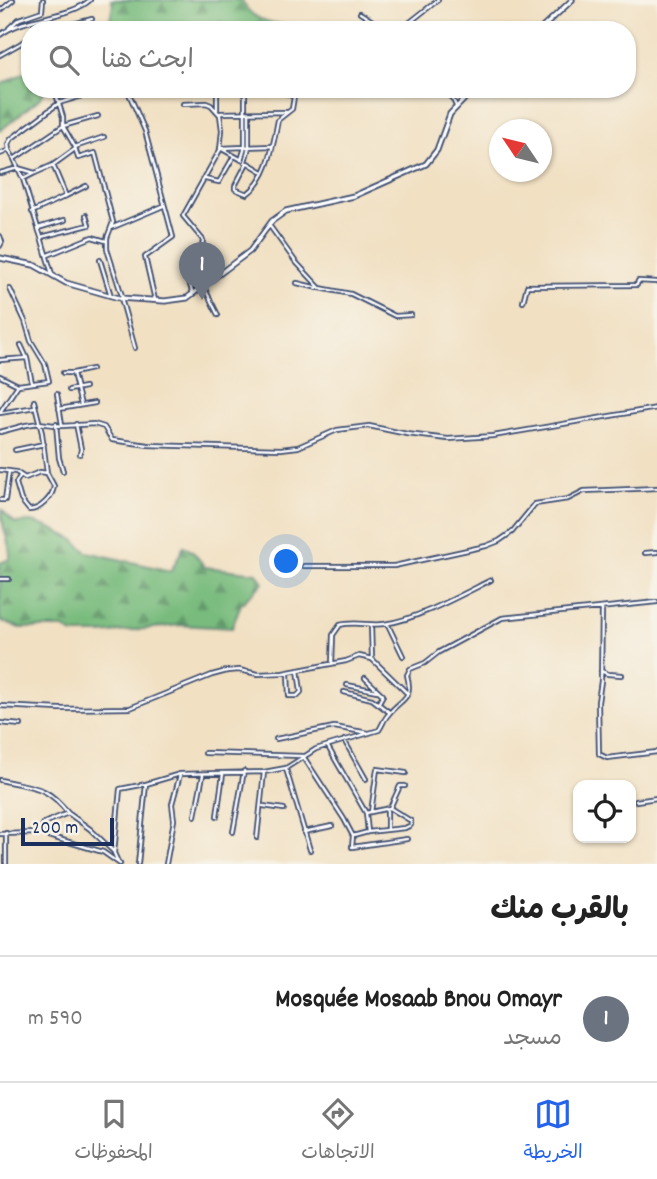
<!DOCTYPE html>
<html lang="ar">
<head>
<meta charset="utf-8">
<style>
	body { margin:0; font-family:Dekko,"Playpen Sans Arabic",sans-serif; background:#f6f6f6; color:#222; direction:rtl }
	.controls { position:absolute; right:21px; bottom:21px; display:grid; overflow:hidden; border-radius:14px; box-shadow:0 2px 5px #0004 }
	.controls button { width:63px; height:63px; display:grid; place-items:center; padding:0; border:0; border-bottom:2px solid #e0e0e0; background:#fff; color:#222; font:35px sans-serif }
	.compass { position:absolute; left:489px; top:119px; width:63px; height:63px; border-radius:50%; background:#fff; box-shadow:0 2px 5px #0004; rotate:305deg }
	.scale { position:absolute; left:21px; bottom:18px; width:93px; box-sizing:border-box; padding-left:7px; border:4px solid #1b2f5e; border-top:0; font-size:19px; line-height:24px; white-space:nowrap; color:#1b2f5e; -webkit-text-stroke:5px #f7f3e8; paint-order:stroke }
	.you { position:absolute; left:287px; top:562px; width:24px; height:24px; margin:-18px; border:5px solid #fff; border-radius:50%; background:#1a73e8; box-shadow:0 0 0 10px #1a73e833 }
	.badge { display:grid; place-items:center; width:46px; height:46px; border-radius:50%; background:#2563eb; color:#fff; font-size:23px; font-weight:700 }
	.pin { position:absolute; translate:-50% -58px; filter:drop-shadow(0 2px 4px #0008) }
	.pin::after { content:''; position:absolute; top:37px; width:24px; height:21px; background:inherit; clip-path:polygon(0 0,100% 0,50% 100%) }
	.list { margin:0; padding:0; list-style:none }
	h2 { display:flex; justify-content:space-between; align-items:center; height:91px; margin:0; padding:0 28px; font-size:30px }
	h2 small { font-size:23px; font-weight:400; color:#767676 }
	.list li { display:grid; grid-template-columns:46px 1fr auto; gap:21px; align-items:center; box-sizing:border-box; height:126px; padding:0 28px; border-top:2px solid #e0e0e0 }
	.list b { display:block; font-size:26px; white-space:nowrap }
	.list p { margin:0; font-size:23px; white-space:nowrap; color:#767676 }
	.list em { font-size:23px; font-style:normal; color:#767676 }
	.icon { flex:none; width:38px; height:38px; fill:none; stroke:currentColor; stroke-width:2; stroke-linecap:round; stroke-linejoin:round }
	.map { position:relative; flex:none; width:657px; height:864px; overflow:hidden; direction:ltr }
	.search { position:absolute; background:#fff; box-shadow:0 2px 5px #0004; left:21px; right:21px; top:21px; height:77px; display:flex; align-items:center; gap:18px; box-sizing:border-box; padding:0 24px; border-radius:28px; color:#767676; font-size:26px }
	.sheet { height:217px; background:#fff }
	nav { display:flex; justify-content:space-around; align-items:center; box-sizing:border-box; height:98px; border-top:2px solid #e0e0e0; background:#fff; font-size:19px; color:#767676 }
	nav a { display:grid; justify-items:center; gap:4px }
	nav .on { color:#2563eb }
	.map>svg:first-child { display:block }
	.forest { fill:url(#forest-firs); stroke:#4a756e; stroke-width:2 }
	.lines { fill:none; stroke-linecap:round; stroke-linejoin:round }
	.minor-casing { stroke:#3b4a6d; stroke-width:6 }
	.tertiary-casing { stroke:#3b4a6d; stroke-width:7 }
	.minor { stroke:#fff; stroke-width:2.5 }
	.tertiary { stroke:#fff; stroke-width:3.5 }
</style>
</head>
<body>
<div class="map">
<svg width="657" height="864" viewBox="0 0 657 864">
	<defs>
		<pattern id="forest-firs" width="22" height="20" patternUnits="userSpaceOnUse" patternTransform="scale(1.75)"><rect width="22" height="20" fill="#78bb7d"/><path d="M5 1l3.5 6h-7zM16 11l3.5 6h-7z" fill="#62986a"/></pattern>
	</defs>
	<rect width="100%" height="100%" fill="#f7f3e8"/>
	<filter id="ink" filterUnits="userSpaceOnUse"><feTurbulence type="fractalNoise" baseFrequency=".0143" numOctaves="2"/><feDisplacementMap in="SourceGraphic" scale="14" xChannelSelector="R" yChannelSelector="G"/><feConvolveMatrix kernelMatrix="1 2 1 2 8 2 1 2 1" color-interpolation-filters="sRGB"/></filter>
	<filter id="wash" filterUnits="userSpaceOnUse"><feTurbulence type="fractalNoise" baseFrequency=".00686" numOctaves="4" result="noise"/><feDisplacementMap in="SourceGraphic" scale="28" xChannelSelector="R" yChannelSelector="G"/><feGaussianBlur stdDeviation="1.57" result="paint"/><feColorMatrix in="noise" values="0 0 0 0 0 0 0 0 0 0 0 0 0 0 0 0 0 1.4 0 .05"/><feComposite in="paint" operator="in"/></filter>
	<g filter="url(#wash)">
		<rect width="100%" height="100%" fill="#f1e0c2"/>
		<path class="forest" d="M111,0h131c10,26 40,22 62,30h-79l-5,-3 -125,3 15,-10 3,-16z
			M30,70v19h16l-6,9 -40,33v-46z
			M2,510l13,13 17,-1 16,5 25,12 14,13 84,19 13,-25 10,7 11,14 52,6 6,10 -22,21 -9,24 -53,-3 -78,9h-28l-9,-6h-44l-20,-7v-58l10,-4c1,-19 -10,-30 -8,-49z"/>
	</g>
	<g filter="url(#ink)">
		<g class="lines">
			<g class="minor-casing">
				<path id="minor" d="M0,11l13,-11
					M360,13l19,12 16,5
					M9,28l10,-9 23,-8 1,-11
					M51,30l41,-11
					M400,30l38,-30
					M0,35c26,-20 69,-16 90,-35
					M0,55l30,-17
					M60,89l-5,2 8,26v9l12,21 29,-10
					M127,89l18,42 28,106 -28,20 10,43
					M448,89l8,17
					M183,104l23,-1 5,2 9,10 2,15 -2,20 -37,66 20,24 -2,13 -13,11 -3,6 8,24
					M217,110v-19l29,-2
					M220,113l66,-1
					M75,147l3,11 17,-5 18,69 -6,16v11l16,50
					M220,148l52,-2
					M220,148l22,12
					M9,150l-1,-6 3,-5 48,-36 30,-9
					M0,154l9,-4 5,9 3,-2 46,-31 35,-10
					M14,159l9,20 12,-6
					M241,160l4,-13v-58
					M245,162l4,-15v-34
					M247,163l-12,23v3l12,5c22,-16 26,-49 31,-74l14,-11 2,-12 -17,-8
					M248,163l15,9
					M53,165l22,-16
					M0,173l18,-5 17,5 18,-8 13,31 -34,16
					M23,179l15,49
					M205,179l14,3 15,-26
					M66,196l20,-10
					M269,225l26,36 25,27 31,6 44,22 16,-1
					M111,228l52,-22
					M0,236l2,6 -2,4
					M41,237l-3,-9 27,-8
					M48,255l44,-18 14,4
					M100,260l11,36
					M52,274l-11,-37 48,-12 -3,-10
					M297,283l21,5
					M204,287l14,28
					M121,298l14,50
					M523,302l4,-16 110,-1 1,-4 19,1
					M21,345l6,13 5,25
					M0,360l27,-2
					M63,373h10l19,-4
					M73,373l8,32
					M0,376l18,9 31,-4 -4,-17 -14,-23 -6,-20 -15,-32
					M69,390l16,-3
					M57,394l5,31
					M59,409l36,-6
					M0,412l18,-27
					M0,413l35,-6
					M56,424l3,34 4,13
					M76,424l5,25 -1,5
					M0,432l26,-7 13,-2 23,3 32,-2 10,3 8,13 36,5 133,4 17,-2 39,-17 32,-4 38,8 41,5 45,-3 164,-28
					M15,450l29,-6
					M0,470l16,2 9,6 15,-6 7,1
					M20,476l-4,7 5,17 8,10c11,0 24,-13 25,-24l-7,-13 -5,-40 -8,-32
					M0,500h5l4,-29
					M645,553l12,-1
					M304,566h90l92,-20 13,-5 13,-9 23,-28 33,-5 16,-8 73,-3
					M0,579h9
					M602,608l-1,73 -3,21 1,52 8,4 50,-6
					M371,625l1,34
					M388,625l15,31
					M332,664l1,-29 7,-10c15,-4 29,1 44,-1 32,-4 77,-29 107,-44
					M601,671l7,3 14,1
					M288,673l1,23h8l4,-4 -3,-22
					M365,678l18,17 -5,9
					M347,685l30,6
					M344,692l28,7 17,13
					M0,706l59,3 71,-1 82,-33 15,-4 12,-1 19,4 25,-1 63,-12 13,-5 13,3 36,35
					M0,723l21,2
					M276,739l58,-12 35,6
					M344,740l22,39
					M328,747l38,66 24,-5 10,-22h5
					M205,753l98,3 41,63 9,17 15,-4 -2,-19
					M286,769l24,81
					M0,780c33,8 46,4 68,33
					M636,801l21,-3
					M263,806l21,3
					M387,809v21
					M371,812l6,-43 29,4
					M195,816l8,-41
					M217,816l6,-42
					M233,832l11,-61
					M304,832l28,-6
					M368,832l37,-4 6,-3v-4l-21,-13
					M6,833v31
					M38,833l6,-10 24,-10 22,16 24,23
					M0,834l38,-1 65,19 17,12
					M353,836l-1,11 55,-8
					M257,838l7,-66
					M118,862l-4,-9 6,-64 26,-5 34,-10 84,-2 22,-4 30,-19 63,-19c3,-4 5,-11 9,-15 13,-17 26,-15 19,-40l3,-6 15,-6 14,-11 63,-34 155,-16
					M138,864l8,-80
					M166,864l8,-44 -2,-16 8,-29"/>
			</g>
			<g class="tertiary-casing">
				<path id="tertiary" d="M540,30l32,-30
					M0,258l34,7 32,18 53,15 46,3 22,-3 63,-47 22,-30 14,-10 68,-15 72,-32 11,-14 13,-36 24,-25"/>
			</g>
			<use href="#minor" class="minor"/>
			<use href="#tertiary" class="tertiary"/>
		</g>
	</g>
</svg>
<div class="controls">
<button><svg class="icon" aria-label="locate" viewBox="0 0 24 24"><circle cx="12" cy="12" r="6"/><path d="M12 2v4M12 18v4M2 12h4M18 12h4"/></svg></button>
</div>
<svg class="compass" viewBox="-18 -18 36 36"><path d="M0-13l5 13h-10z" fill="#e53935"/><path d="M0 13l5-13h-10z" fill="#767676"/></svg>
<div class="scale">200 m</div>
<div class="you"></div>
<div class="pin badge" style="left:202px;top:300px;background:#6b7280">1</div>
<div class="search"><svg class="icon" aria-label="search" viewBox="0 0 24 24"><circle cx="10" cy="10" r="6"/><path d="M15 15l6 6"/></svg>ابحث هنا</div>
</div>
<section class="sheet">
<h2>بالقرب منك<small></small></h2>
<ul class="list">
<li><span class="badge" style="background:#6b7280">1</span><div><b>Mosquée Mosaab Bnou Omayr</b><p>مسجد</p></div><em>590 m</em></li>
</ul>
</section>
<nav>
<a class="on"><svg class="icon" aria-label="map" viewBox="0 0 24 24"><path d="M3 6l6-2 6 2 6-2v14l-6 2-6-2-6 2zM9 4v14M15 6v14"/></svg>الخريطة</a>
<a><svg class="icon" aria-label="directions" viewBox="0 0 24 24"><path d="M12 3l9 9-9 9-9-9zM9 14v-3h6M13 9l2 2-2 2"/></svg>الاتجاهات</a>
<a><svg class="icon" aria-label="saved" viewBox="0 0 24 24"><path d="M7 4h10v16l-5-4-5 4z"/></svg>المحفوظات</a>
</nav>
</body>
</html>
